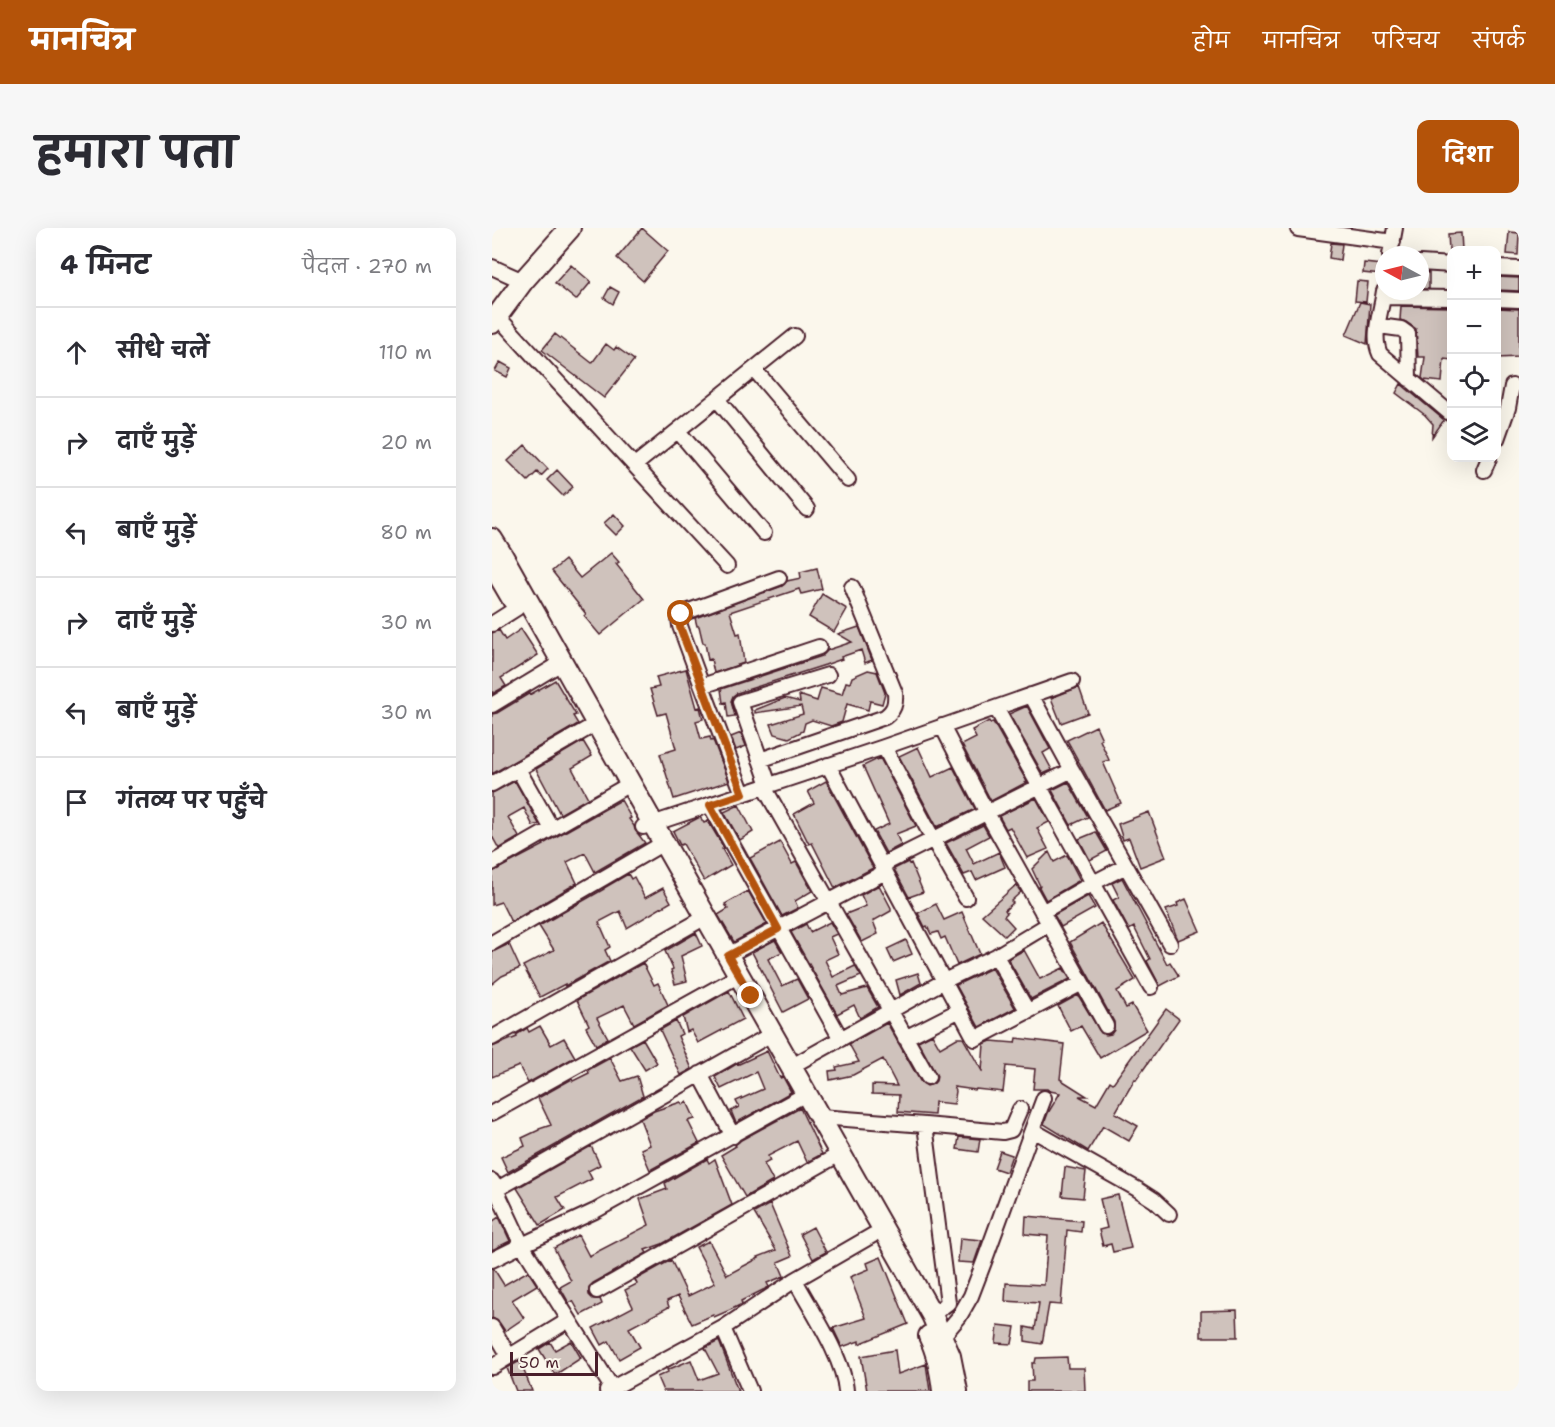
<!DOCTYPE html>
<html lang="hi">
<head>
<meta charset="utf-8">
<style>
	body { margin:0; font-family:"Shantell Sans","Playpen Sans Deva",sans-serif; background:#f7f7f7; color:#2b2b33 }
	.controls { position:absolute; right:18px; top:18px; display:grid; overflow:hidden; border-radius:12px; box-shadow:0 6px 24px #0002 }
	.controls button { width:54px; height:54px; display:grid; place-items:center; padding:0; border:0; border-bottom:2px solid #e1e1e2; background:#fff; color:#2b2b33; font:30px sans-serif }
	.compass { position:absolute; left:883px; top:18px; width:54px; height:54px; border-radius:50%; background:#fff; box-shadow:0 6px 24px #0002; rotate:277deg }
	.scale { position:absolute; left:18px; bottom:15px; width:88px; box-sizing:border-box; padding-left:6px; border:3px solid #4a1f2b; border-top:0; font-size:16px; line-height:21px; white-space:nowrap; color:#4a1f2b; -webkit-text-stroke:4px #fbf7ec; paint-order:stroke }
	.stop { position:absolute; width:18px; height:18px; margin:-14px; border:4px solid #b45309; border-radius:50%; background:#fff }
	.stop.end { background:#b45309; border-color:#fff; box-shadow:0 2px 6px #0008 }
	.list { margin:0; padding:0; list-style:none }
	h2 { display:flex; justify-content:space-between; align-items:center; height:78px; margin:0; padding:0 24px; font-size:26px }
	h2 small { font-size:20px; font-weight:400; color:#7c7c81 }
	.list li { display:grid; grid-template-columns:39px 1fr auto; gap:18px; align-items:center; box-sizing:border-box; height:90px; padding:0 24px; border-top:2px solid #e1e1e2 }
	.list b { display:block; font-size:22px; white-space:nowrap }
	.list em { font-size:20px; font-style:normal; color:#7c7c81 }
	.icon { flex:none; width:33px; height:33px; fill:none; stroke:currentColor; stroke-width:2; stroke-linecap:round; stroke-linejoin:round }
	.map { position:relative; flex:none; width:1027px; height:1163px; overflow:hidden; border-radius:12px }
	header { display:flex; align-items:center; gap:36px; box-sizing:border-box; height:84px; padding:0 30px; background:#b45309; color:#fff }
	header strong { font-size:28px }
	nav { display:flex; gap:33px; margin-inline-start:auto; font-size:21px }
	.intro { display:flex; align-items:center; justify-content:space-between; box-sizing:border-box; height:144px; padding:0 36px }
	h1 { margin:0; font-size:42px }
	.button { padding:15px 27px; border-radius:12px; background:#b45309; color:#fff; font-size:21px; font-weight:700 }
	main { display:flex; gap:36px; padding:0 36px }
	aside { flex:1; background:#fff; border-radius:12px; box-shadow:0 6px 24px #0002 }
	.map>svg:first-child { display:block }
	.building { fill:#cfc2bc; stroke:#4a1f2b; stroke-width:1.5 }
	.lines { fill:none; stroke-linecap:round; stroke-linejoin:round }
	.street-casing { stroke:#4a1f2b; stroke-width:18 }
	.secondary-casing { stroke:#4a1f2b; stroke-width:24 }
	.street { stroke:#fbf7ec; stroke-width:14 }
	.secondary { stroke:#fbf7ec; stroke-width:20 }
	.route { stroke:#b45309; stroke-width:8 }
</style>
</head>
<body>
<header>
<strong>मानचित्र</strong>
<nav><a>होम</a><a>मानचित्र</a><a>परिचय</a><a>संपर्क</a></nav>
</header>
<div class="intro"><h1>हमारा पता</h1><a class="button">दिशा</a></div>
<main>
<aside>
<h2>4 मिनट<small>पैदल · 270 m</small></h2>
<ul class="list">
<li><svg class="icon" aria-label="ahead" viewBox="0 0 24 24"><path d="M12 20V5M6 11l6-6 6 6"/></svg><div><b>सीधे चलें</b></div><em>110 m</em></li>
<li><svg class="icon" aria-label="right" viewBox="0 0 24 24"><path d="M7 20v-9h11M14 6l5 5-5 5"/></svg><div><b>दाएँ मुड़ें</b></div><em>20 m</em></li>
<li><svg class="icon" aria-label="left" viewBox="0 0 24 24"><path d="M17 20v-9H6M10 6l-5 5 5 5"/></svg><div><b>बाएँ मुड़ें</b></div><em>80 m</em></li>
<li><svg class="icon" aria-label="right" viewBox="0 0 24 24"><path d="M7 20v-9h11M14 6l5 5-5 5"/></svg><div><b>दाएँ मुड़ें</b></div><em>30 m</em></li>
<li><svg class="icon" aria-label="left" viewBox="0 0 24 24"><path d="M17 20v-9H6M10 6l-5 5 5 5"/></svg><div><b>बाएँ मुड़ें</b></div><em>30 m</em></li>
<li><svg class="icon" aria-label="arrive" viewBox="0 0 24 24"><path d="M6 21V4h12l-3 4 3 4H6"/></svg><div><b>गंतव्य पर पहुँचे</b></div></li>
</ul>
</aside>
<div class="map">
<svg width="1027" height="1163" viewBox="0 0 1027 1163">
	<rect width="100%" height="100%" fill="#fbf7ec"/>
	<filter id="ink" filterUnits="userSpaceOnUse"><feTurbulence type="fractalNoise" baseFrequency=".0167" numOctaves="2"/><feDisplacementMap in="SourceGraphic" scale="12" xChannelSelector="R" yChannelSelector="G"/><feConvolveMatrix kernelMatrix="1 2 1 2 8 2 1 2 1" color-interpolation-filters="sRGB"/></filter>
	<g filter="url(#ink)">
		<path class="building" d="M150,0l26,23 -25,30 -26,-23z
			M1017,4l10,1 -1,22 -11,-1z
			M969,5l1,17h-13l-1,-16z
			M839,15l11,1 -2,16 -11,-2z
			M872,35l18,2 -1,10 -18,-2z
			M79,37l20,17 -15,18 -21,-17z
			M928,44l9,1v16h-9z
			M1005,49l22,1v13l-22,-1z
			M865,53l11,1 -2,20 -11,-1z
			M118,59l9,5 -6,12 -9,-6z
			M868,74l10,2 -3,40 -21,-9z
			M909,78l51,1v53l-8,-1 -2,23 -18,-2 -2,-2 3,-21h-7l-2,-28 -10,-7 -6,-2z
			M1005,80l22,1v48l-22,1z
			M63,106l37,29 14,-19 8,6 2,-3 18,13 -30,38 -62,-48z
			M8,134l11,6 -4,9 -12,-6z
			M909,156l43,36 -12,17 1,-13 -8,-9 -29,-22z
			M33,217l23,24 -7,7 -4,-4 -9,9 -20,-20z
			M65,242l16,17 -10,9 -16,-16z
			M122,286l11,12 -9,9 -12,-12z
			M119,325l8,9 -3,2 28,35 -44,36 -16,-19 2,-2 -34,-43 13,-11 15,18z
			M325,340l5,21 -21,5 -2,-5 -69,23 7,22 3,-1 4,30 -30,10 -3,-14 -3,1 -3,-17h-2l-4,-17h-2l-2,-8 87,-32 5,-5 14,-3 -1,-6z
			M330,366l25,15 -13,23 -25,-15z
			M367,399l13,33 -7,3 -4,-13 -20,7 1,2 -17,6 -88,28 -4,3 -2,5 4,15 -7,1 -2,-15 -3,1 -2,-14 101,-33 6,-6 24,-8 -14,-8z
			M29,401l17,26 -37,23 5,8 -14,8v-61l7,-3 6,10z
			M194,441l11,39 3,-1 3,12 -7,2 5,18 9,-2 1,4 2,-1 16,41 -55,18 -14,-45 16,-5 -10,-36 -8,2 -8,-26 9,-2 -3,-10z
			M376,442l9,2 8,21 -3,11 -12,-3 -2,9 -21,-6 -5,18 -11,4 -19,-6 -7,3 -2,8 -14,7 -14,-4 -4,-10 32,-10 -2,-8 -46,7v-3l30,-12 15,4 -1,-7 18,6 4,-13 21,6 4,-12 4,1 2,-6z
			M63,452l21,35 -3,1 5,8 -86,50v-60l5,-1 33,-20 1,1z
			M587,459l9,26 -27,10 -10,-25z
			M535,478l23,43 -7,4 9,17 -9,4 -34,-60z
			M497,493l1,2 3,-1 34,60 -36,19 -29,-56 14,-7 -4,-8z
			M604,498l6,13 -2,1 9,20 -6,2 18,41 -16,7 -38,-70z
			M249,505l5,13 -10,4 -5,-13z
			M91,513l9,15 -20,12 16,30 -28,16 -24,-45z
			M426,519l14,30 21,-10 22,42 -38,18 -38,-71z
			M388,530l36,68 -20,8 5,11 -15,8 -12,-22 15,-7 -26,-58z
			M23,553l24,43 -6,2 -9,-18 -16,9 11,20 -20,12 -7,-13v-43z
			M334,553l47,87 -38,20 -23,-45 -3,1 -15,-30 20,-11 -6,-12z
			M576,554l20,35 -17,8 -19,-35z
			M544,570l13,24 -12,6 11,21 -21,9 -17,-31 -4,2 -7,-13z
			M129,572l10,18 -2,1 5,7 1,4 10,13 -50,29 -10,-19 -18,9 10,21 -66,39 -10,-20 -9,3v-33l52,-27 -1,-1z
			M247,577l14,27 -13,8 -16,-28z
			M657,584l17,45 -26,10 -11,-29 -6,2 -5,-16z
			M208,589l4,6 4,-2 16,27 -2,1 9,16 -27,16 -21,-37 -3,1 -7,-14z
			M491,597l6,11 -23,12 8,16 25,-12 6,15 -29,13 -4,-8 -8,3 -18,-32z
			M604,604l11,19 -17,9 -11,-21z
			M288,614l12,22 4,-2 16,29 -17,10 3,7 -16,8 -32,-58z
			M557,624l5,10 13,-7 13,25 -34,20 -7,-13 1,-1 -8,-17z
			M416,634l1,2 2,-1 12,29 -14,5 -15,-28z
			M136,646l3,5 3,-2 11,21 18,-10 8,14 -44,26 -7,-17 -21,11 11,25 -5,3 5,11 -40,22 -5,3v-2l-25,13 -17,-31 31,-16 -15,-24 65,-37v-1z
			M630,650l45,86 3,-2 9,14 -19,10 -13,-25 3,-2 -16,-32 -5,3 -16,-30 6,-3 -7,-14z
			M387,657l12,23v3l-18,10 5,13 -16,8 -16,-28 20,-8 -5,-11z
			M524,657l5,7 -10,9 2,2 -8,7 2,3 -3,3 10,11 -9,9 -23,-21z
			M256,663l19,33 -33,18 -16,-27 10,-6 -3,-5z
			M596,668l7,12 -34,19 -7,-12z
			M694,671l14,32 -22,9 -12,-30 12,-4 -1,-3z
			M444,676l8,16 18,-8 18,42 -23,11 -12,-28 -4,2 -3,-7 -7,2 -4,-8 -2,1 -7,-14z
			M338,694l7,12 -7,3 8,17 -13,6 8,17 22,-11 6,10 -23,10 4,9 25,-7 11,19 -18,11 -6,-13 -17,9 -46,-82 15,-8 4,8z
			M609,695l34,57 -18,11 9,17 6,-3 15,25 -47,28 -19,-32 -10,5 -13,-25 20,-11 23,38 5,2 5,-1 3,-4v-8l-44,-80z
			M204,705l6,13 -21,10 6,25 -12,3 -4,-14 2,-1 -8,-18z
			M283,712l7,12 -14,7 14,27 15,-7 11,20 -25,13 -31,-60z
			M414,712l6,14 -19,8 -6,-13z
			M17,716l11,24 -18,8 -10,8v-32z
			M532,722l16,29 23,-11 7,11 -39,20 -23,-40z
			M151,735l11,22 4,-2 10,22 -34,19 -10,-19 -27,13 11,20 -12,7 -10,-18 3,-2 -12,-25z
			M500,740l23,40 -36,19 -23,-42z
			M426,745l3,10 -21,12 -4,-15z
			M237,763l14,28 -45,24 -7,-13 -4,2 -4,-15z
			M674,781l13,10 -43,61 -1,-1 -20,34 23,13 -9,15 -26,-15 -15,25 -44,-27 4,-11 12,-20 -10,-2 -3,-2h-14l2,-20 -29,-3 -3,26 -27,-3 -1,1 -21,-3 2,4 -2,13 -19,-2 -1,13 -36,-3 1,-17 -27,-1v-9l25,1 -14,-27 -30,16 -23,5 -1,-9 8,-1 -1,-3 23,-5 -10,-18 38,-21 33,58 7,5 6,-2 3,-3 1,-5 -19,-35 14,-7 8,14 17,-10h6l19,33 2,-27 7,-3 24,2 1,-5 48,6 -4,35 27,17h-8l17,9 14,-24 3,2z
			M184,793l6,13 -4,2 14,33 -11,6 -21,-45z
			M48,798l11,19 13,-7 11,19 -47,26 -9,-17 -27,11v-30l25,-10 -1,-2 11,-7 2,4z
			M151,811l14,24 -12,7 -15,-24z
			M275,823l13,27 3,-1 8,15 -55,31 -5,-12 8,-4 -3,-6 27,-12 -7,-17 -35,17 -6,-12 23,-14 1,1z
			M118,830l12,23 15,-5 6,20 -135,76 -7,-15 24,-11 -3,-8 17,-8v-1l12,-4 -13,-27 34,-19 1,2 16,-8 -1,-3z
			M189,874l2,3 4,-3 8,17 -7,2 11,22 -49,27 -9,-21 9,-4 -10,-26 14,-8z
			M308,880l22,46 -15,8 -10,-21 -29,15 2,5 -6,3 9,17 -28,16 -24,-42 15,-9 -1,-1 6,-5z
			M467,909l21,2 -2,13 -21,-3z
			M99,918l9,19 -12,6 4,8 -35,18 8,13 -25,15 -23,-37z
			M508,923l12,4 -6,17 -12,-4z
			M215,931l2,4 6,-4 17,46 -70,39 -17,6 2,3 -54,30 -4,4v8l4,4h7l2,5 -21,11 -8,-14 -4,2 -9,-16 11,-6 -17,-33 24,-13 11,21 60,-31 -9,-26 27,-10 -2,-6z
			M573,939l21,4 -3,27 -21,-2z
			M626,967l13,53 -18,4 -2,-8 -8,2 -4,-16 8,-2 -7,-29z
			M278,976l22,52 -14,6 6,14 -17,7 2,4 -28,14 1,3 -12,6 -16,7 -1,-2 -21,9 -14,-28 -11,5 2,6 -40,21 11,19 -21,12 -10,-18 -7,4 -9,-17 40,-21 -8,-17 12,-6 -2,-4 36,-20 17,36 27,-13 -19,-36 13,-6 18,34 32,-17 -1,-1 18,-7 -22,-37z
			M534,988l56,5 -1,11 -14,-2 -6,75 -12,-1 -7,40 -17,-3v-14l10,2 4,-26 -34,-2 1,-18 38,2 4,-49 -23,-2z
			M7,989l11,24 -18,9v-28z
			M321,999l13,25 -13,7 -13,-25z
			M468,1010l22,2 -8,23 -16,-1z
			M389,1029l27,67 -49,20v-3l-17,6 -9,-19 33,-10 -16,-41 19,-8 -2,-6z
			M0,1041h2l10,16 24,-14 9,14 -25,15 12,18 -19,13 -6,-9 -7,-4z
			M745,1082l1,27h-37v-26z
			M506,1097l17,2 -3,17 -16,-1z
			M79,1113l10,17 -26,17 -16,-26 11,-7 5,8z
			M227,1113l19,50h-75l-6,-14 11,-5 -1,-2 24,-10 8,20 19,-7 -13,-25z
			M403,1122l3,24 28,-10 4,27h-63l-6,-35z
			M575,1129l1,11h16l1,23h-58v-10h6l-1,-18h3l1,-5z
			M28,1133l12,30h-16l-9,-23z"/>
		<g class="lines">
			<g class="street-casing">
				<path id="street" d="M806,1l95,13
					M898,27l5,-27
					M928,35l32,2
					M0,39l31,14
					M1005,40l22,1
					M892,63l-1,6 69,1
					M891,69c-3,18 -11,40 -3,57l72,61
					M1005,71l22,1
					M5,88l230,250
					M887,98l22,3 7,5 1,45
					M262,141l94,111
					M225,171l90,110
					M186,203l86,102
					M1005,211l11,-31 4,-22
					M143,237l160,-129
					M992,242l5,-12
					M0,396l25,-16
					M210,458l-22,-60 -1,-8 2,-4 98,-36
					M0,477l71,-43
					M504,480l97,175 -51,29
					M450,498l45,87 95,170
					M392,519l49,92 33,59
					M268,532l125,-43c9,-7 11,-13 10,-24l-43,-106
					M336,537l147,274 107,-56 24,43
					M26,541l34,60
					M580,542l98,174
					M0,556l95,-55
					M277,557l-29,-83 88,-27
					M272,559l164,290
					M251,566l-41,-108 117,-39
					M218,577l131,234
					M151,599l241,-80 188,-66
					M0,635l129,-74
					M390,637l190,-95 -41,-75
					M634,638l-33,17 58,104
					M0,715l163,-95
					M236,727l157,-83
					M504,728l32,56
					M0,810l205,-116
					M413,810l55,-28
					M300,838l152,-85 52,-25 53,-32
					M208,846l33,62
					M0,885l239,-133
					M328,889l105,8 23,178 -16,12
					M433,897l78,7 8,-2 9,-21
					M540,902l12,-32
					M0,953l30,64 73,-34 202,-112
					M0,964l271,-153
					M0,1032l30,-15 92,146
					M303,1052c16,30 49,78 51,111
					M105,1063l234,-132
					M0,1099l17,29
					M231,1100l27,63
					M450,1109l17,-20 12,-21 13,-34 48,-132 105,59 17,11 15,14
					M0,1139l77,-47
					M115,1163l116,-63 72,-48 78,-45"/>
			</g>
			<g class="secondary-casing">
				<path id="secondary" d="M0,95l31,-42 47,-53
					M0,311l10,16 154,274 276,486 18,41 7,35
					M0,336l21,36
					M437,1108c8,16 12,37 14,55"/>
			</g>
			<use href="#street" class="street"/>
			<use href="#secondary" class="secondary"/>
		</g>
	</g>
	<g class="lines" filter="url(#ink)">
		<path class="route" d="M189,386l-2,4 1,9 63,167 -33,11 68,124 -50,27 23,40"/>
	</g>
</svg>
<div class="controls">
<button>+</button>
<button>−</button>
<button><svg class="icon" aria-label="locate" viewBox="0 0 24 24"><circle cx="12" cy="12" r="6"/><path d="M12 2v4M12 18v4M2 12h4M18 12h4"/></svg></button>
<button><svg class="icon" aria-label="layers" viewBox="0 0 24 24"><path d="M12 4l9 5-9 5-9-5zM3 14l9 5 9-5"/></svg></button>
</div>
<svg class="compass" viewBox="-18 -18 36 36"><path d="M0-13l5 13h-10z" fill="#e53935"/><path d="M0 13l5-13h-10z" fill="#7c7c81"/></svg>
<div class="scale">50 m</div>
<div class="stop" style="left:189px;top:386px"></div>
<div class="stop end" style="left:259px;top:768px"></div>
</div>
</main>
</body>
</html>
